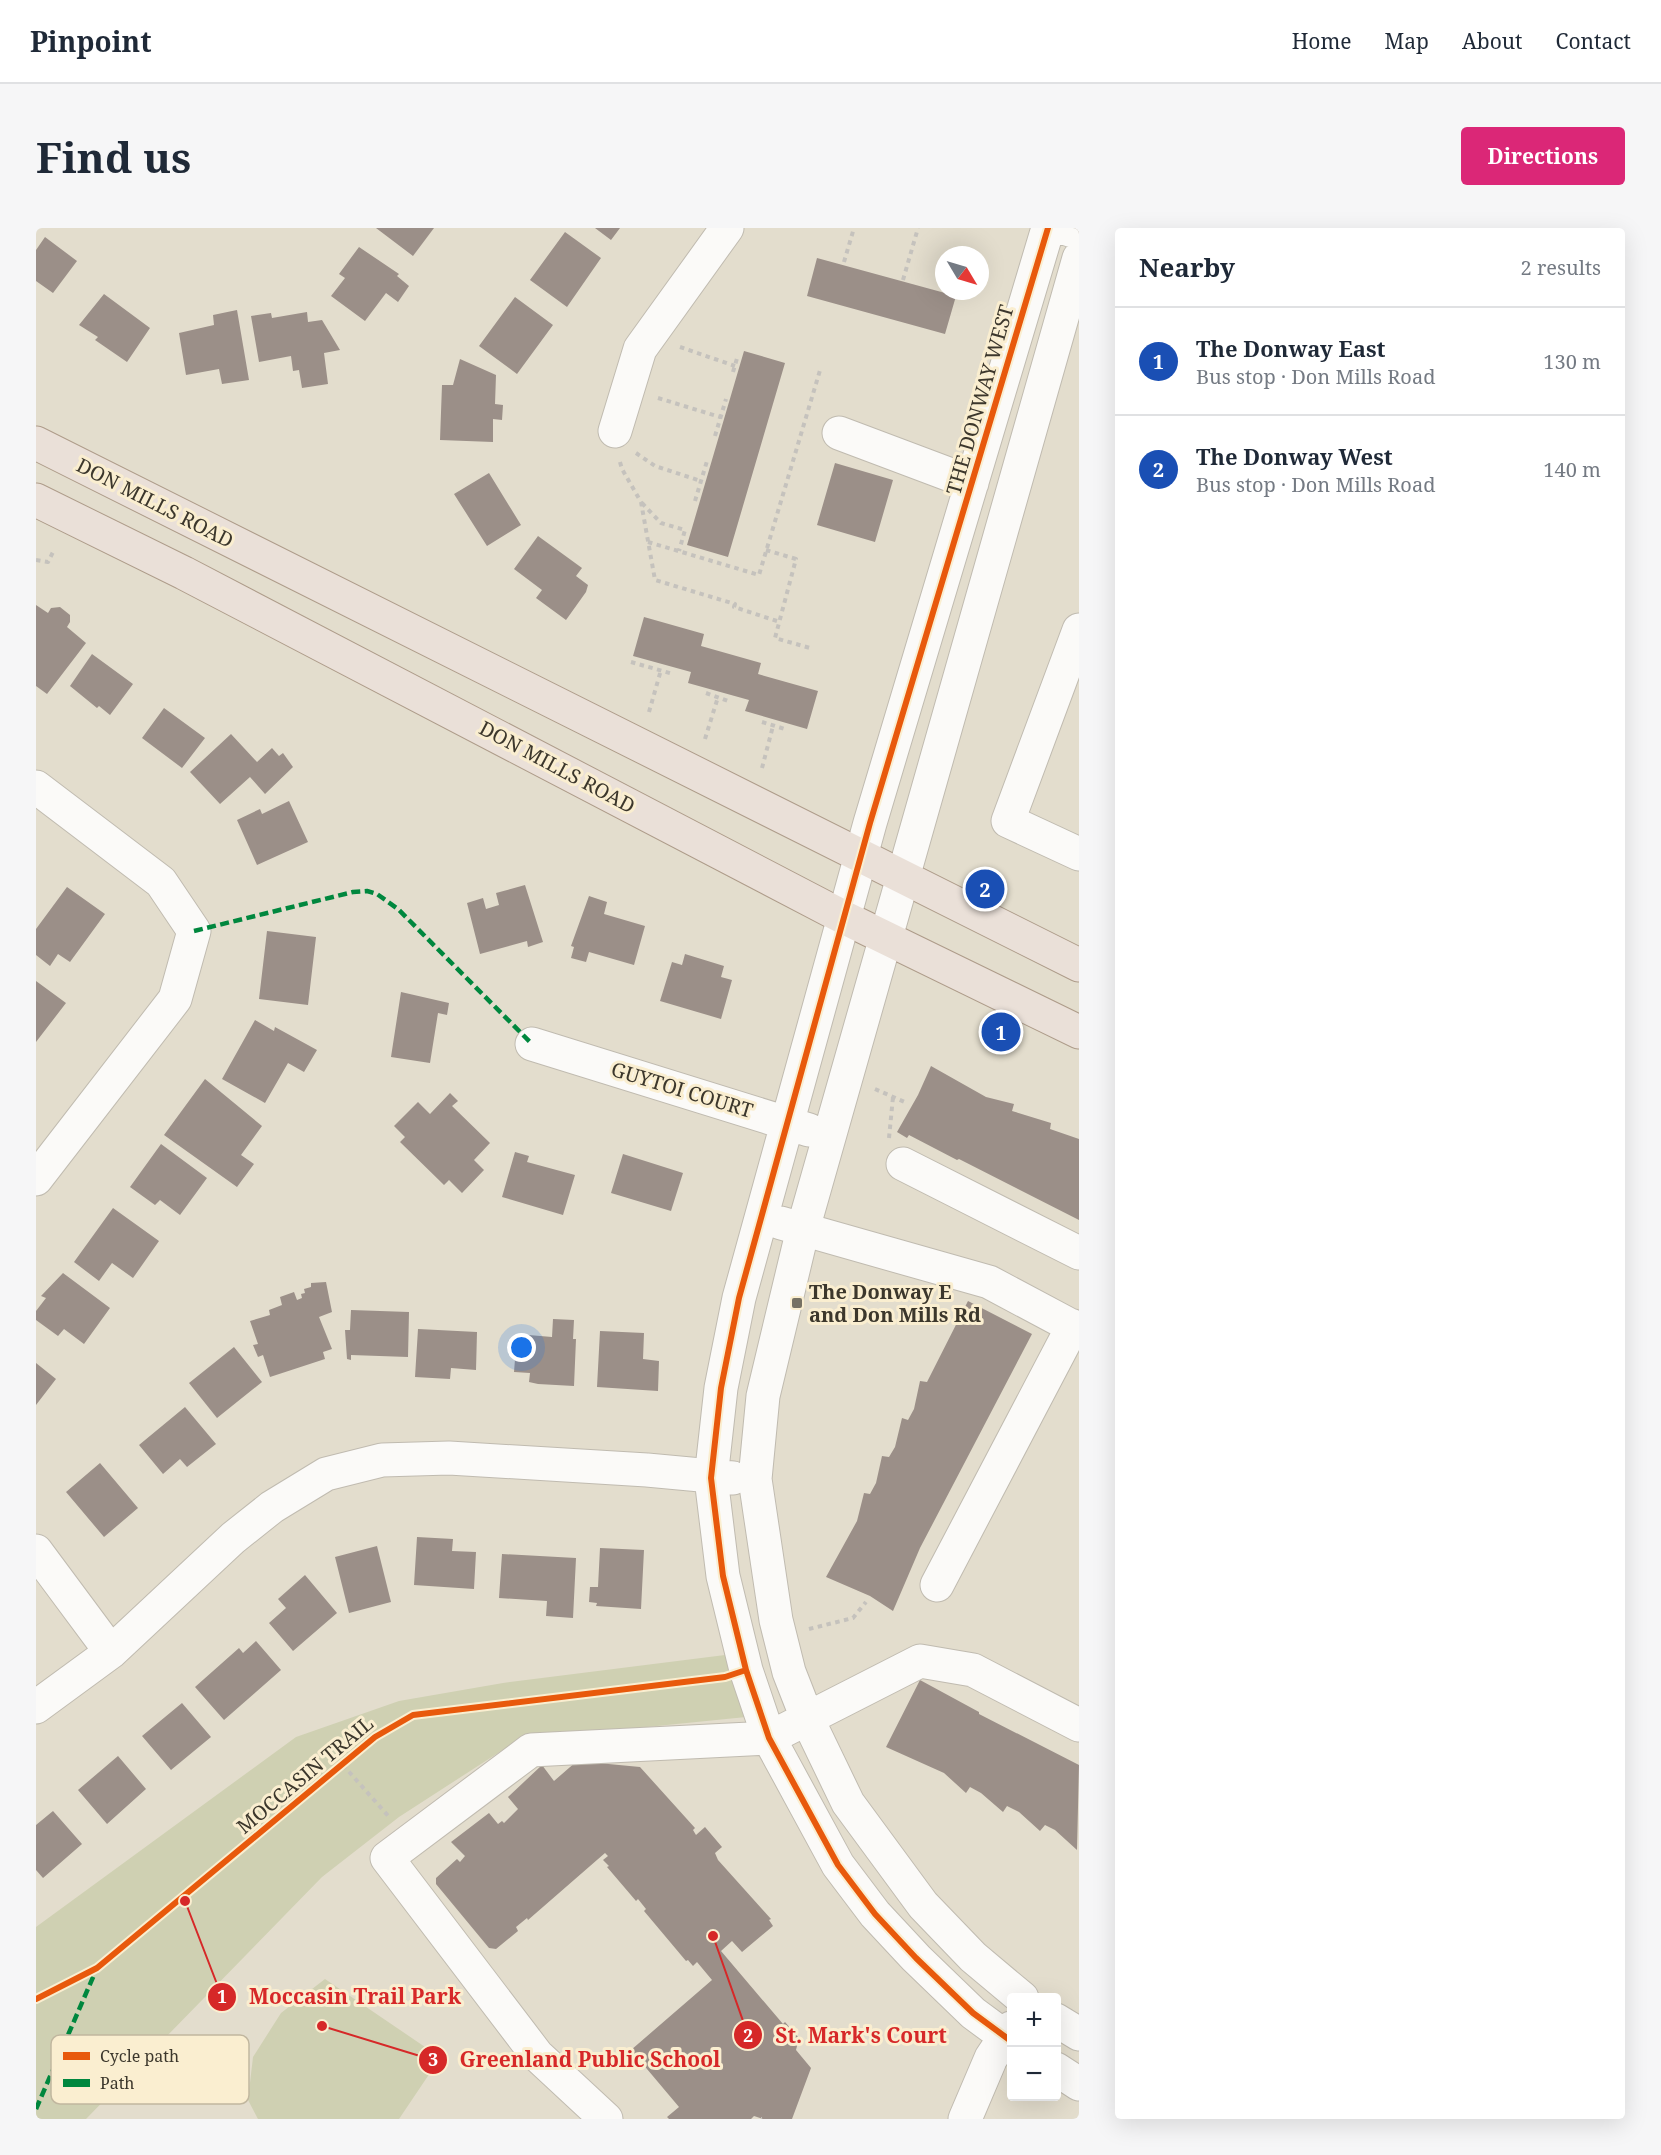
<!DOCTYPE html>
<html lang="en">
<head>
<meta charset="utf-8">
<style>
	body { margin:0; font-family:"Noto Serif",serif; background:#f6f6f7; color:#1f2937 }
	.controls { position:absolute; right:18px; bottom:18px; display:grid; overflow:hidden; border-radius:6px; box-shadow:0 6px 24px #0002 }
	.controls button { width:54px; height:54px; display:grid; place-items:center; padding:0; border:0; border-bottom:2px solid #e0e1e3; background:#fff; color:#1f2937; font:30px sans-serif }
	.compass { position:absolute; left:899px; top:18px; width:54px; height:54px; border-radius:50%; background:#fff; box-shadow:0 6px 24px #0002; rotate:128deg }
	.you { position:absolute; left:486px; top:1120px; width:21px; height:21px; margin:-15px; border:4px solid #fff; border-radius:50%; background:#1a73e8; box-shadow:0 0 0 9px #1a73e833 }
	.badge { display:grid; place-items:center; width:39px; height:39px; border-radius:50%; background:#db2777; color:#fff; font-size:20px; font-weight:700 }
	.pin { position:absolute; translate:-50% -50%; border:3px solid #fff; box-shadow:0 2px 6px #0006 }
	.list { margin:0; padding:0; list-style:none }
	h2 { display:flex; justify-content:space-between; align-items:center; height:78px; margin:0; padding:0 24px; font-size:26px }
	h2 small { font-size:20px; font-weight:400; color:#747a83 }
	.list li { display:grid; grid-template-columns:39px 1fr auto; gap:18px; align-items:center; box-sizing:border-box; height:108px; padding:0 24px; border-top:2px solid #e0e1e3 }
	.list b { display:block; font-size:22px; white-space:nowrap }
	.list p { margin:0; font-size:20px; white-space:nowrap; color:#747a83 }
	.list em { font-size:20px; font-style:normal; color:#747a83 }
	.map { position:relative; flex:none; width:1043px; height:1891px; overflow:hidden; border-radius:6px }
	header { display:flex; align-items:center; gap:36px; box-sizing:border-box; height:84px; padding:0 30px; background:#fff; border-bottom:2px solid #e0e1e3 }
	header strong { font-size:28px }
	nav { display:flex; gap:33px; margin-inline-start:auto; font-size:21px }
	.intro { display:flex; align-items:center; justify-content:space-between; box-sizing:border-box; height:144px; padding:0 36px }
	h1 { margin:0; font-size:42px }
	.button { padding:15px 27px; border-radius:6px; background:#db2777; color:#fff; font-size:21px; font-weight:700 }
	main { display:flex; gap:36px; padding:0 36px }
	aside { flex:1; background:#fff; border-radius:6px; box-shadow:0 6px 24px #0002 }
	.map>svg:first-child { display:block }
	.green { fill:#cfd0b2 }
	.building { fill:#9b8f88 }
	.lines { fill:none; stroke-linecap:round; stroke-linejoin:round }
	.minor-casing { stroke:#c0bbb0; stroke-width:35 }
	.major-casing { stroke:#ae9c8a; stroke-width:35 }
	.path { stroke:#c5c2bd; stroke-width:4; stroke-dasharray:4.5 4.5; stroke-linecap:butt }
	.minor { stroke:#fbfaf8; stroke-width:33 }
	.major { stroke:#eae0d8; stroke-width:33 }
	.quiet { stroke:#00873e; stroke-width:4.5; stroke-dasharray:9 4.5; stroke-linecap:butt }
	.cycleway-casing { stroke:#faeed0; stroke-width:10 }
	.cycleway { stroke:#e8590c; stroke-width:6 }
	.poi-dot { fill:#767164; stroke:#faeed0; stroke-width:2 }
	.labels { text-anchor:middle; stroke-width:6; stroke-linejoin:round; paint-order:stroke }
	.street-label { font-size:20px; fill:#3c372c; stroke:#faeed0 }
	.poi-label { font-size:20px; font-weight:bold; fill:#3c372c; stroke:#faeed0; text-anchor:start }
	.key { fill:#faeed0; stroke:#c1b79f; stroke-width:1.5 }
	.key-label { font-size:16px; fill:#3c372c }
	.leader { fill:none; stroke:#d62828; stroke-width:2 }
	.callout-dot { fill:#d62828; stroke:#faeed0; stroke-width:2 }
	.mark-label { font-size:18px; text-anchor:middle; font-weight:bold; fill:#fff }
	.callout-label { font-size:21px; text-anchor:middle; font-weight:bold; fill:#d62828; stroke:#faeed0; stroke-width:6; stroke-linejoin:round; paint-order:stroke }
</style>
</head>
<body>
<header>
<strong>Pinpoint</strong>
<nav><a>Home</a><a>Map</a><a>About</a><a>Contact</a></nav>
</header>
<div class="intro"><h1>Find us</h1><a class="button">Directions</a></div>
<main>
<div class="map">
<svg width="1043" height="1891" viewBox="0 0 1043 1891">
	<rect width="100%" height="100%" fill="#e3ddcd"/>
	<path class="green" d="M689,1427l21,62 -228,23 -119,77 -77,60 -236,242h-50v-192l260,-190 103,-36 104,-18z
		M289,1751l103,70 6,18 -35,52h-141l-10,-19 5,-43 28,-44z"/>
	<path class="building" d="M340,0h58l-21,28z
		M559,0h25l-9,12z
		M529,4l36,26 -34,49 -37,-27z
		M9,9l32,24 -24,32 -17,-12v-31z
		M323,19l40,27 -2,2 12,10 -11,16 -12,-9 -21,28 -34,-25 14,-18 -6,-4z
		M781,30l139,38 -11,38 -138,-38z
		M68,66l46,34 -23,34 -32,-22 3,-3 -19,-12z
		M479,69l38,28 -36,49 -38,-28z
		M201,82l12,70 -27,4 -3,-15 -33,6 -7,-42 35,-8 -1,-10z
		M271,84l1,10 14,-2 18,30 -16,3 4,31 -26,4 -3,-18 -6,1 -2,-15 -32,6 -8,-46 20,-3 1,5z
		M708,123l41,12 -57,194 -41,-12z
		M424,131l36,16 -1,29 8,1 -1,15 -9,-1v23l-53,-2 2,-55h11z
		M799,235l58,17 -18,62 -58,-17z
		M453,245l32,52 -34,21 -33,-52z
		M502,308l44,32 -6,8 12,9 -2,7 -20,28 -30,-22 6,-8 -28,-21z
		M0,377l12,8 3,-5 9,-1 10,8v7l-3,5 19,16 -39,51 -11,-8z
		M608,389l60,17 -3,12 60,17 -3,11 60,17 -11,38 -62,-18 4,-11 -61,-17 3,-11 -58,-16z
		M56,426l41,30 -23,31 -11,-9 -2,2 -27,-22z
		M128,480l41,30 -23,30 -40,-30z
		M195,506l26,28 15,-14 7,8 4,-3 10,14 -28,27 -15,-17 -30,27 -30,-32z
		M253,573l19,41 -51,23 -20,-45 23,-11 2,5z
		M489,657l18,57 -15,5 -1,-6 -47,13 -13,-51 16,-5 3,11 13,-4 -3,-12z
		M31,659l38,27 -35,48 -12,-8 -8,12 -14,-11v-26z
		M553,668l18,6 -3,12 41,12 -11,39 -45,-13 -3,10 -15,-4 3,-11 -3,-1z
		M231,703l49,6 -8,68 -49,-6z
		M649,726l39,12 -3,11 11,3 -11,39 -61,-18 12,-39 10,3z
		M0,753l30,22 -30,39z
		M365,764l48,11 -2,12 -9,-2 -8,50 -39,-6z
		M219,792l19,11 1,-4 42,23 -13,22 -16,-9 -23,40 -43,-24z
		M895,838l55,31 28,7 -2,7 39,12 -1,6 29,10v81l-120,-61 -2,1 -48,-25 -2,3 -10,-6 21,-37z
		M169,851l57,47 -21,29 13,9 -17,23 -73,-52z
		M414,865l8,8 -6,5 38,37 -16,17 10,10 -22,23 -13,-13 -5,5 -44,-43 5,-5 -11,-11 24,-24 12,12z
		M125,916l46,34 -27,37 -20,-15 -5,5 -25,-18z
		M479,924l14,4 -2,6 48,13 -12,40 -61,-18z
		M587,926l60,19 -12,38 -60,-18z
		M77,980l46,33 -26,37 -21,-15 -13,18 -25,-19z
		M27,1045l47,35 -26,36 -20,-15 -6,7 -22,-16v-9l10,-13 -5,-2z
		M290,1054l6,30 -13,5 13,32 -9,3 2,7 -55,18 -7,-22 -5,2 -5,-12 5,-1 -8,-23 20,-6 -1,-5 13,-5 -2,-8 14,-5 3,8 5,-2 -1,-4 4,-1 -1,-4 7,-2v-4z
		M932,1073l64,33 -112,214 -27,63 -23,-15 -44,-19 31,-56 7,-28 6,1 6,-11 6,-27 7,1 6,-10 7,-29 6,2 6,-11 6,-28 7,1z
		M315,1082l58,2 -1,45 -57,-2v5l-4,-1 -2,-29h5z
		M517,1091l21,1 -1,19h3l-2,47 -36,-2 -9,-2 1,-9 -16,-1 3,-38 35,3z
		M382,1101l59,3 -1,38 -25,-2 -1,11 -35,-2z
		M564,1103l44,2 -1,26 16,2 -1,30 -61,-4z
		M198,1119l28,35 -45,36 -28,-35z
		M0,1135l20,16 -20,26z
		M149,1179l31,37 -29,23 -7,-8 -17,15 -24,-29z
		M64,1235l38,45 -34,29 -38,-45z
		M381,1309l36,2 -1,12 24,1 -2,37 -60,-4z
		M341,1318l14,56 -42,11 -14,-56z
		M564,1320l44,2 -3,59 -45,-3 1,-3 -8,-1 1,-15h8z
		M466,1326l74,4 -3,60 -27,-2 1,-15 -48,-3z
		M269,1347l32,38 -44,38 -24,-28 17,-15 -8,-9z
		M220,1413l25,29 -57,50 -29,-33 44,-39 4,5z
		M884,1452l59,32v2l100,51 -2,85 -22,-20 -10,-5 -5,6 -21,-19 -12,-6 -4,6 -22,-19 -11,-6 -4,6 -22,-20 -58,-26z
		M146,1475l29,34 -40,33 -29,-34z
		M82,1528l28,33 -39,35 -29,-34z
		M541,1533l63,6 55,61 -2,2 3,5 9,-8 17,20 -7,6 3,7 53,59 -2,1 4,6 -31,26 -10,-11 -11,10 62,73 2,-2 14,16 -3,12 15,18 -19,51h-29l-9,-3 -3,3h-82l-2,-2 12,-10 -48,-57 81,-70 -15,-18 -4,4 -5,-6 -2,1 -42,-50 2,-2 -8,-10 -2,2 -29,-34 2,-1 -6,-6 5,-4 -3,-3 -77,67 -1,-2 -11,9 2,4 -22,18 -7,-1 -53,-64v-6l21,-19 3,3 5,-6 -14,-14 38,-29 9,11 4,-3 2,2 14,-14 -10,-12 34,-32 12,16z
		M17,1583l29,33 -39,34 -7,-8v-45z"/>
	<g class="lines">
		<g class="minor-casing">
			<path id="minor" d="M1028,0l15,5
				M579,203l25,-82 87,-121
				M803,205l133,50
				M1043,402l-71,191 71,33
				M0,559l125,95 33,49 -19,68 -139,180
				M496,816l277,86
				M867,936l176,89
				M745,995l208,59 90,48
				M0,1323l75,101
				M901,1357l136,-259
				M0,1479l75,-55 122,-114 39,-31 54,-33 56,-14 67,-2 198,12 86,8
				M986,1770l-49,-41 -50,-52 -75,-102 -41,-85 -18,-46 -13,-52 -21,-141 8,-83 40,-167 276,-971
				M1020,1792l23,14
				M975,1813l-38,-28 -57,-55 -41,-44 -37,-49 -69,-127 -23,-68 -23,-94 -12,-98 10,-90 18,-90 131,-475 178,-595
				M1020,1841l23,15
				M570,1891l-69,-64 -150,-197 144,-108 238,-12 151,-77 53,9 106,55
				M929,1891l26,-61 20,-30"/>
		</g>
		<g class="major-casing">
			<path id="major" d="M0,215l1043,522
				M0,272l148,73 661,345 234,114"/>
		</g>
		<path class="path" d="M808,34l10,-34
			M867,52l15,-52
			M644,119l55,19
			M697,144l5,-17
			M622,170l62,19
			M679,208l11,-37
			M600,225l19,13 46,15
			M584,234l2,7 19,33 14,78 80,24 -1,3 46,15
			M659,273l12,-40
			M606,275l19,20 24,7 -6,21
			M612,314l111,33 62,-208
			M730,322l30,9 -21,79 35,10
			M0,332l12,2 5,-10
			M595,434l42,12
			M670,465l22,8
			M613,484l12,-42
			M726,494l23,7
			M669,511l13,-42
			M726,540l11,-42
			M839,861l32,14
			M853,910l4,-41
			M773,1401l44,-11 13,-16
			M307,1537l47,53
			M725,1891h1"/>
		<use href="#minor" class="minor"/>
		<use href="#major" class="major"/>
		<path class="quiet" d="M158,703l159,-39 14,-1 10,3 21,15 134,135
			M0,1881l61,-141"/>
		<g class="cycleway-casing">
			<path id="cycleway" d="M0,1771l61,-31 278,-231 38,-22 312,-38 21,-7
				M975,1813l-38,-28 -57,-55 -41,-44 -37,-49 -69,-127 -23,-68 -23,-94 -12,-98 10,-90 18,-90 131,-475 178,-595"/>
		</g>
		<use href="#cycleway" class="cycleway"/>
	</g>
	<rect class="poi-dot" x="755" y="1069" width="12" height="12" rx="3"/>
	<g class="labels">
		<g class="street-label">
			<text transform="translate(944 172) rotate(-74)" y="7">THE DONWAY WEST</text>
			<text transform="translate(119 275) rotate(27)" y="7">DON MILLS ROAD</text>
			<text transform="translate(521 539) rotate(28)" y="7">DON MILLS ROAD</text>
			<text transform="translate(646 862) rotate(17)" y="7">GUYTOI COURT</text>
			<text transform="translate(269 1547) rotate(-40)" y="7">MOCCASIN TRAIL</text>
		</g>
		<g class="poi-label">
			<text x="773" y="1071">The Donway E<tspan x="773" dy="23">and Don Mills Rd</tspan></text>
		</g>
	</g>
	<rect x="15" y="1807" width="198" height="69" rx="9" class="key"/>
	<rect x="27" y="1824" width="27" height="8" fill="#e8590c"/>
	<rect x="27" y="1851" width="27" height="8" fill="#00873e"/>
	<g class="key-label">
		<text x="64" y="1834">Cycle path</text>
		<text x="64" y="1861">Path</text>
	</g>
	<path class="leader" d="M149 1673L186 1769M677 1708L712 1807M286 1798L397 1832"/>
	<g class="callout-dot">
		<circle cx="149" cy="1673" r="6"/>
		<circle cx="677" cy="1708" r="6"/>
		<circle cx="286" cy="1798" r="6"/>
		<circle cx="186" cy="1769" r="15"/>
		<circle cx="712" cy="1807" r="15"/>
		<circle cx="397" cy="1832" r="15"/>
	</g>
	<g class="mark-label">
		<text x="186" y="1775">1</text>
		<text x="712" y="1814">2</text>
		<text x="397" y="1838">3</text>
	</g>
	<g class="callout-label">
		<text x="319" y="1776">Moccasin Trail Park</text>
		<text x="825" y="1815">St. Mark's Court</text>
		<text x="554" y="1839">Greenland Public School</text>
	</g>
</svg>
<div class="controls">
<button>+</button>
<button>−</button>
</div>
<svg class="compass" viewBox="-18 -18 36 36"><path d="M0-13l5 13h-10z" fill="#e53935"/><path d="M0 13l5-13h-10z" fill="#747a83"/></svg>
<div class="you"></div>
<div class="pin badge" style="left:965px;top:804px;background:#1a4fb4">1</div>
<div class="pin badge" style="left:949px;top:661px;background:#1a4fb4">2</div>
</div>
<aside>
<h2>Nearby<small>2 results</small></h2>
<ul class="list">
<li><span class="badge" style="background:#1a4fb4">1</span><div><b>The Donway East</b><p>Bus stop · Don Mills Road</p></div><em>130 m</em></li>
<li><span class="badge" style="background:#1a4fb4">2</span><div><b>The Donway West</b><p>Bus stop · Don Mills Road</p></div><em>140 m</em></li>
</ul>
</aside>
</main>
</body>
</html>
